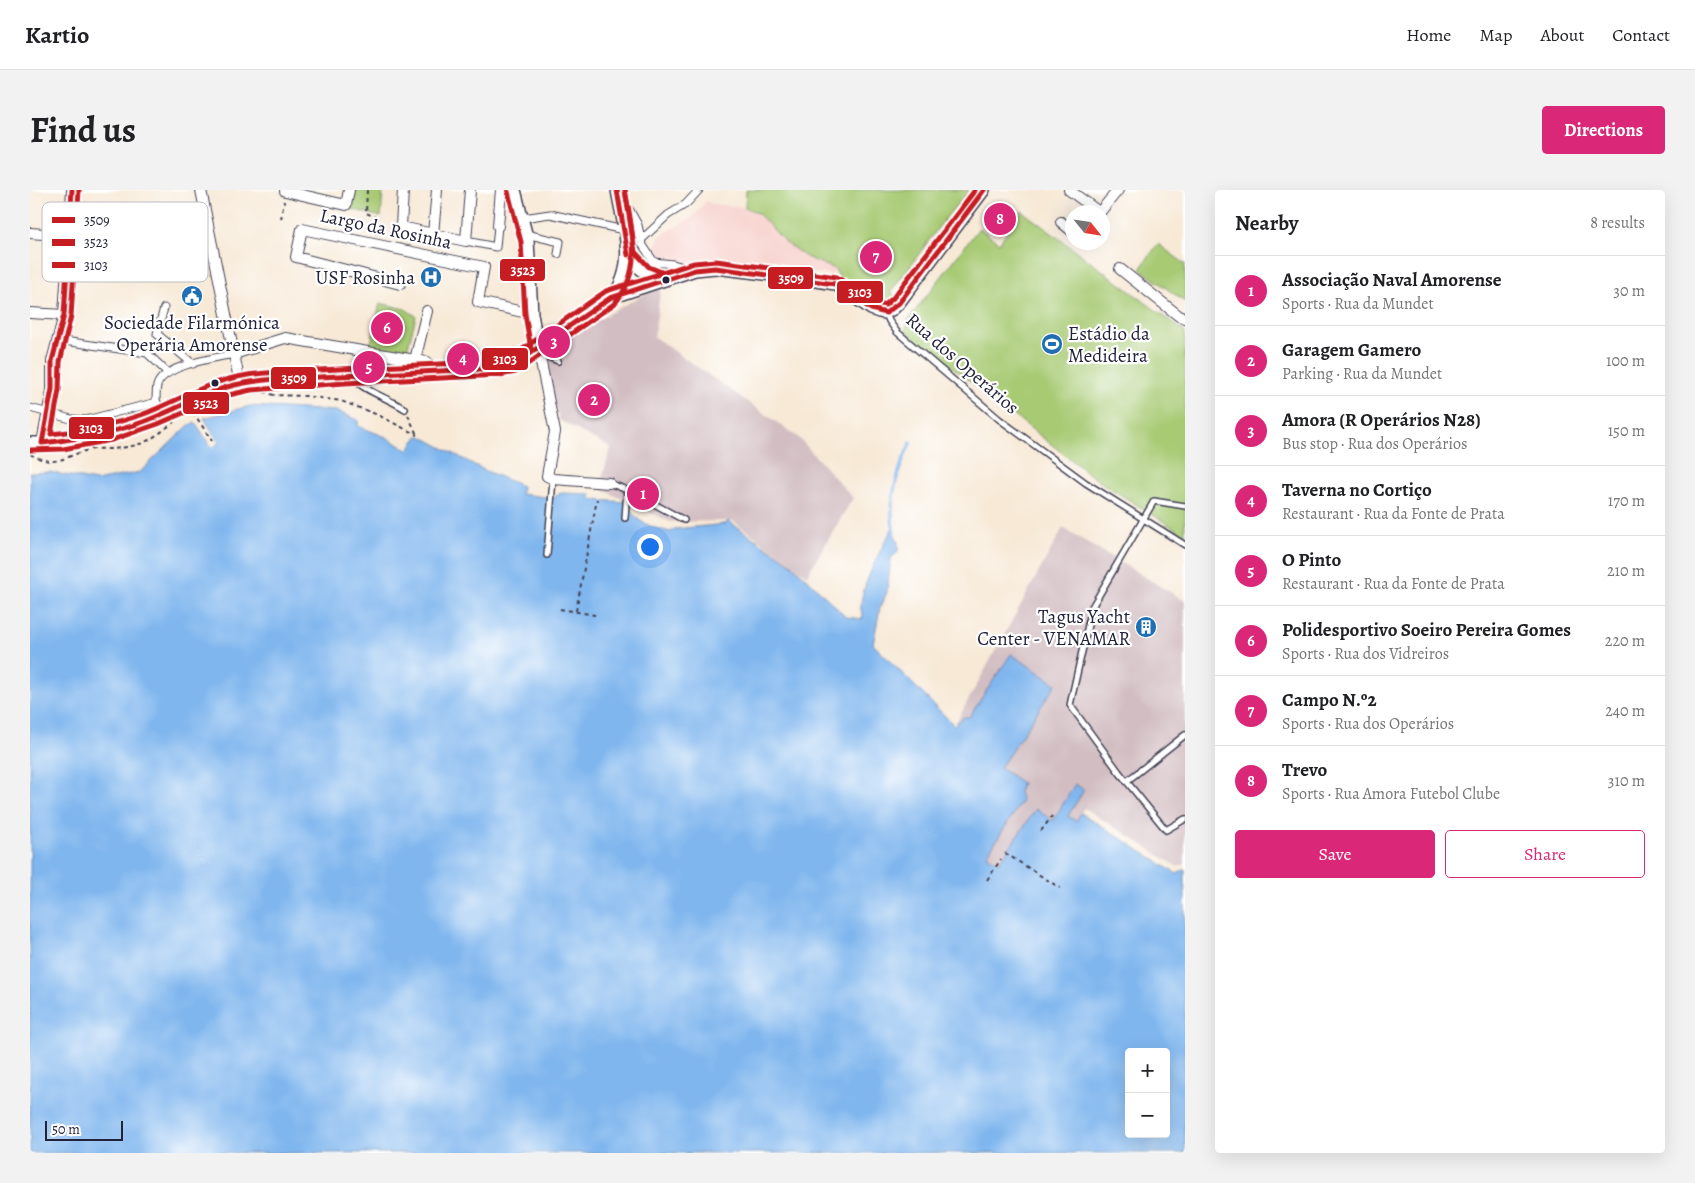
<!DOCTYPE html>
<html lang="en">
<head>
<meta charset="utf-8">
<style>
	body { margin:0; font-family:Alegreya,serif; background:#f2f2f2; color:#202124 }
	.controls { position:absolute; right:15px; bottom:15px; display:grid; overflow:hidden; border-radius:5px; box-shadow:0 5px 20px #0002 }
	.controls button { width:45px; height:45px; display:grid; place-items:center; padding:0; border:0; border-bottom:1px solid #e0e0e0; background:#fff; color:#202124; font:25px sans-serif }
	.compass { position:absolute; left:1035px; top:15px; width:45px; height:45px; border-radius:50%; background:#fff; box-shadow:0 5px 20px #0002; rotate:120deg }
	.scale { position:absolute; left:15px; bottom:12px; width:78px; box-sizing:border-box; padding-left:5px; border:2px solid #22223b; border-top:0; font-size:14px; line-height:18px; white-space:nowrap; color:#22223b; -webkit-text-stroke:4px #fff; paint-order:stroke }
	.you { position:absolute; left:619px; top:356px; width:18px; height:18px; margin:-12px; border:4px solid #fff; border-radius:50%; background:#1a73e8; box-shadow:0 0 0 8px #1a73e833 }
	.badge { display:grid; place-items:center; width:32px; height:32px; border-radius:50%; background:#db2777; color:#fff; font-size:16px; font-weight:700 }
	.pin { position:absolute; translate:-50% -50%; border:2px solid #fff; box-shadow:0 1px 5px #0006 }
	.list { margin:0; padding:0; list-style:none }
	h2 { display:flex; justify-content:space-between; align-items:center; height:65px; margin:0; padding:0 20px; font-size:21px }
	h2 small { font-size:16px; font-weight:400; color:#757577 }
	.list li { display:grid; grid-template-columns:32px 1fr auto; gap:15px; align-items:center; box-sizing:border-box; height:70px; padding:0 20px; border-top:1px solid #e0e0e0 }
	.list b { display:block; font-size:19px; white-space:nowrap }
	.list p { margin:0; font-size:16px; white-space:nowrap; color:#757577 }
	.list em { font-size:16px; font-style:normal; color:#757577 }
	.actions { display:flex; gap:10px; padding:15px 20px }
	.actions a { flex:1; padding:11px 0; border:1px solid #db2777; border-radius:5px; text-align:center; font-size:18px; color:#db2777 }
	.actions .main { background:#db2777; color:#fff }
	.map { position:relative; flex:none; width:1155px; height:963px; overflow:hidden; border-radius:5px }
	header { display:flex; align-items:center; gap:30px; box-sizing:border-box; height:70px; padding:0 25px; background:#fff; border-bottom:1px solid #e0e0e0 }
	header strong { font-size:24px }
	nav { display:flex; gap:28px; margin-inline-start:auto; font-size:18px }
	.intro { display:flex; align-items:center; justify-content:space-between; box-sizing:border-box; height:120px; padding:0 30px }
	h1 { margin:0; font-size:35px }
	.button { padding:12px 22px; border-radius:5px; background:#db2777; color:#fff; font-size:18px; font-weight:700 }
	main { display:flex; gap:30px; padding:0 30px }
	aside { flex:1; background:#fff; border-radius:5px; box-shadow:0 5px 20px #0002 }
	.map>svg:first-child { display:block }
	.built { fill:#f7d0cb }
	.industrial { fill:#d2bec2 }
	.green { fill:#a7ca73; stroke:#647657 }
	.water { fill:#7fb6ee; stroke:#506c94; fill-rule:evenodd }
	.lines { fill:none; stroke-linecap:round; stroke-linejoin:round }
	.stream { stroke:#7fb6ee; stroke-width:3 }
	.service-casing { stroke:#424052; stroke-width:8 }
	.pedestrian-casing { stroke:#424052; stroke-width:9 }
	.minor-casing { stroke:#424052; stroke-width:12 }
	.tertiary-casing { stroke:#424052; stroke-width:14 }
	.path { stroke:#424052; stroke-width:2; stroke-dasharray:4 4; stroke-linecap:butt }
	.service { stroke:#fff; stroke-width:5 }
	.pedestrian { stroke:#fff; stroke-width:7 }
	.minor { stroke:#fff; stroke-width:10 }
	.tertiary { stroke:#fff; stroke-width:11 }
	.bus-1-casing { stroke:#fff; stroke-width:9 }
	.bus-2-casing { stroke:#fff; stroke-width:9 }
	.bus-3-casing { stroke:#fff; stroke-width:9 }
	.bus-1 { stroke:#c61d23; stroke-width:5 }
	.bus-2 { stroke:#c61d23; stroke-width:5 }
	.bus-3 { stroke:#c61d23; stroke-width:5 }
	.bus-dot { fill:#22223b; stroke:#fff; stroke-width:2 }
	.labels { text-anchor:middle; stroke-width:4.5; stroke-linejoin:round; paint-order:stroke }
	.street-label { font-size:19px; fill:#22223b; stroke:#fff }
	.poi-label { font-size:19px; fill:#22223b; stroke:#fff; text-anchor:end }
	.key { fill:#fff; stroke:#bdbdc4; stroke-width:1 }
	.key-label { font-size:14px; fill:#22223b }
	.line-badge { stroke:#fff; stroke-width:2 }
	.badge-label { font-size:14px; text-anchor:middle; font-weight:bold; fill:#fff }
</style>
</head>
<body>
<header>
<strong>Kartio</strong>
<nav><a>Home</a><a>Map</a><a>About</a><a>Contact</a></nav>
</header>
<div class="intro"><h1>Find us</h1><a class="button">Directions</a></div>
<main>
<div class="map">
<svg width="1155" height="963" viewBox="0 0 1155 963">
	<rect width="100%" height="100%" fill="#fff"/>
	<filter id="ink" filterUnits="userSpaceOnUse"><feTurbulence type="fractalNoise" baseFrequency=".02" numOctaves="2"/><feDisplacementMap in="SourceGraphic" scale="10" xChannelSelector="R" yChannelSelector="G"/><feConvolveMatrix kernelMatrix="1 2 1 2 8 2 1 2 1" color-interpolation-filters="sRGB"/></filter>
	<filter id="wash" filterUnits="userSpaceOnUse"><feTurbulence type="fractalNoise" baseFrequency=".0096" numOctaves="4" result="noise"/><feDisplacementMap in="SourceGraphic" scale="20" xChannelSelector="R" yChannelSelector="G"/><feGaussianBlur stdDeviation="1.12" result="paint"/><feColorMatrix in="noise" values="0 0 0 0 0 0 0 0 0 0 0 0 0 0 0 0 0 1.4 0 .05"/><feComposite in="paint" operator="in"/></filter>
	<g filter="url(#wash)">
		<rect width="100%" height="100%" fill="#f7e9d6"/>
		<path class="built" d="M676,11l6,3 33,3 14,7 47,43 30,12 -4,5 -174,-14 -3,-4 4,-19 36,-22z"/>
		<path class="industrial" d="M631,95l-7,52 144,100 55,61 -46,77 -74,-54 -63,1 -71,-34 12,-40 -52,-28 -18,-69z
			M1033,338l122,73v263l-7,3 -94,-59 -8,13 -8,-5 16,-26 -31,31 -17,-11 -37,54 -13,-9 36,-54 -3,-9 3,-9 -22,-15 11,-114 -42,63 -15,9z"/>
		<path class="green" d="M323,0h30l-2,27 -33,-9z
			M716,0h223l-25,30 -54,73 7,5 -7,6 -11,-2 -39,-22 -5,-11 -29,-12 -21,-15 -26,-28 -14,-7z
			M992,21l163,121v203l-88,-55 -167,-130 -2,1 -18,-13 1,-2 -6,-5 3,-11 71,-92 20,15z
			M1128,54l27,20v38l-45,-33z
			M350,113l25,6 11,7 -10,38 -36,-7z"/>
		<path class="water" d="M220,216l86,5 22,9v6l28,11 22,13 11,-15 65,35 38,16 -1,8 32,4 8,-5 30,1v6l40,2c0,4 0,9 3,13 6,9 27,15 37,17l3,-3 51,-5 3,-3 64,43 54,53 17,2c-1,-5 -3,-11 -2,-16 2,-20 21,-56 31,-74l6,13v10l-7,6 -4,34 -7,16 -7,36 81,81 10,-8h5l42,-63 45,30 -56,84 22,15 -3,9 3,9 -35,54 12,8 37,-54 17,12 22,-37 9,6 -16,26 8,5 5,-8 96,61 8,-5v284h-1155v-680l20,-1 46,9 44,-9 48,-46 7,-4 17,26 7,-5 -15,-25zM1099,862h37v82h-37z"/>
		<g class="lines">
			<path class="stream" d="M864,343c-7,-31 4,-64 17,-91"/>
		</g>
	</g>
	<g filter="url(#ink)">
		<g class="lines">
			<g class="service-casing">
				<path id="service" d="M856,123l3,8 8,11 102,87 87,64 99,62
					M509,163l19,8
					M320,186c15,16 37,21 55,33
					M579,293l23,9 52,28
					M1155,316l-31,-5 -62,106 -22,98 49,67 47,58 19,-11
					M595,328l2,-28
					M517,365l6,-76
					M1097,591l58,-46"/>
			</g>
			<g class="pedestrian-casing">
				<path id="pedestrian" d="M589,11l9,6 10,18 4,19 12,18 19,2 21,6
					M493,28l27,-4 74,16
					M496,44l34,8 -2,12
					M611,50l27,-25 18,-11 13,-14
					M436,51l30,6 2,-21
					M134,118l-7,26 36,30
					M27,150l90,13 21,20
					M0,218l41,11 15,1 71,-18
					M126,227c1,-10 -1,-22 1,-31 5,-21 59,-28 77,-32"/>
			</g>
			<g class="minor-casing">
				<path id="minor" d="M171,0l39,194
					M373,0l-2,37 65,14 4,-51
					M1039,0l30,22
					M255,1l61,14 3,-15
					M1070,22l18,-22
					M1031,32l11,9
					M468,36l3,-36
					M0,43l39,3
					M403,44l4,-44
					M1090,79l59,47 6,2
					M370,94l-104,-27 6,-28 182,38 -6,35 54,12
					M0,123l34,2
					M508,158l17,84 -8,44 6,3 56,4
					M204,164l51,-16 142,24 -1,10
					M385,170l12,-49
					M12,253l10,-54v-28l12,-46 8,-125"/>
			</g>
			<g class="tertiary-casing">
				<path id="tertiary" d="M485,0l13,51 4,73 6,34
					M598,65c10,13 18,21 34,25
					M581,108c27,-31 12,-72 6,-108
					M0,253c42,1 86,-10 125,-26 29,-11 54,-27 85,-33 27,-5 55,-5 82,-7 60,-4 119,-6 178,-9l13,-3 97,-67 85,-28 20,-2 83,10 37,6 36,25 8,3 7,1 7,-4 6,-6 85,-113"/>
			</g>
			<path class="path" d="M337,0l-1,23 12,5 -2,16
				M251,29l3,-18
				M233,202l11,3 32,1 35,5 37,14 39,20
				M163,222l19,29
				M378,225l9,20
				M0,264c28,15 33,2 59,-4 7,-2 15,-1 23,-1 31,-3 38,-8 62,-27
				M530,419l35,6
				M546,421l21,-112
				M1011,641l11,-15
				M975,663l55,35
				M957,690l14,-21"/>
			<use href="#service" class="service"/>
			<use href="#pedestrian" class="pedestrian"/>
			<use href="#minor" class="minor"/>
			<use href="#tertiary" class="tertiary"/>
			<g class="bus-1-casing">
				<path id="bus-1" d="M587,0l11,65
					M12,253c34,-4 68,-9 101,-21 28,-10 55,-26 84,-35 17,-5 35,-7 53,-8l220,-11 13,-3 97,-67 85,-28 20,-2 120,16 36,25 15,4 13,-10 85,-113
					M12,253l10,-54v-28l12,-46 8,-125"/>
			</g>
			<g class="bus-2-casing">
				<path id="bus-2" d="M478,2l13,50 4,72 6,35
					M0,260l33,-1 49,-9 46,-16 62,-27 31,-7 94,-7 155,-8 16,-3 98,-68c30,-33 18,-75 11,-114"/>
			</g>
			<g class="bus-3-casing">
				<path id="bus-3" d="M49,0l-8,126 -11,46 -1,28 -8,44c31,-3 61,-9 90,-19 25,-9 49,-23 74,-32 21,-7 42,-10 64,-11l220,-11 11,-3 96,-67 88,-28 22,-2 121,16 38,25 10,3 8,-7 82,-108
					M595,0l10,62 14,15 15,6"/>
			</g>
			<use href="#bus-1" class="bus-1"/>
			<use href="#bus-2" class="bus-2"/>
			<use href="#bus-3" class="bus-3"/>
		</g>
	</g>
	<defs>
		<g id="hospital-disc" transform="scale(1.125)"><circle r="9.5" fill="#1f6fb2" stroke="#fff"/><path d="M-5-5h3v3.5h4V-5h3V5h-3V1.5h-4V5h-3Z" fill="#fff"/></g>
		<g id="civic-disc" transform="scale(1.125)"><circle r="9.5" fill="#1f6fb2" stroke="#fff"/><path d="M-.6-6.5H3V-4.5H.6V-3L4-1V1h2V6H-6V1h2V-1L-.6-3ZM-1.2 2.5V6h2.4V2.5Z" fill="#fff"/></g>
		<g id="stadium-disc" transform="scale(1.125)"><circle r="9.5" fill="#1f6fb2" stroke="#fff"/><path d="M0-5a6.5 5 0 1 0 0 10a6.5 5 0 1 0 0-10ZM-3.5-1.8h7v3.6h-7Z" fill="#fff"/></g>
		<g id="building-disc" transform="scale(1.125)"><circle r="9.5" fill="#1f6fb2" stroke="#fff"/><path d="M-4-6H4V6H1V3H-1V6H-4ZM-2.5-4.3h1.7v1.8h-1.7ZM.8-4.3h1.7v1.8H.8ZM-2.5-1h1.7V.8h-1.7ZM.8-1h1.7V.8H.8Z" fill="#fff"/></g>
	</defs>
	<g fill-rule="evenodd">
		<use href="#hospital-disc" x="401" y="87"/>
		<use href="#civic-disc" x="162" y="106"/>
		<use href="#stadium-disc" x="1022" y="154"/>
		<use href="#building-disc" x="1116" y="437"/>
	</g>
	<g class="bus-dot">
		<circle cx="636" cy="90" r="4.5"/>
		<circle cx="185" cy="193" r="4.5"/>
	</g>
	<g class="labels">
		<g class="street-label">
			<text transform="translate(356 38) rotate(12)" y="7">Largo da Rosinha</text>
			<text transform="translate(933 173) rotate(41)" y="7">Rua dos Operários</text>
		</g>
		<g class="poi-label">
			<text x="385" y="94">USF Rosinha</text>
			<text x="162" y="139" text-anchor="middle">Sociedade Filarmónica<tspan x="162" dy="22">Operária Amorense</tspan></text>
			<text x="1038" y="150" text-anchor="start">Estádio da<tspan x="1038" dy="22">Medideira</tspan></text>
			<text x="1100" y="433">Tagus Yacht<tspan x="1100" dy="22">Center - VENAMAR</tspan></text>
		</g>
	</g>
	<rect x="12" y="12" width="166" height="80" rx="8" class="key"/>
	<rect x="22" y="27" width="23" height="6" fill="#c61d23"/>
	<rect x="22" y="49" width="23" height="7" fill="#c61d23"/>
	<rect x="22" y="72" width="23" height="6" fill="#c61d23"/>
	<g class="key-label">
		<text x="54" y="35">3509</text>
		<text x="54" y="57">3523</text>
		<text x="54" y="80">3103</text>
	</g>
	<g class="line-badge">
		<rect x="469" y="68" width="47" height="24" rx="5" fill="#c61d23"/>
		<rect x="737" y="76" width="47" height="24" rx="5" fill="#c61d23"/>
		<rect x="806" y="90" width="48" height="24" rx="5" fill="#c61d23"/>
		<rect x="451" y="157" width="48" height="24" rx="5" fill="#c61d23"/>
		<rect x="240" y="176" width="47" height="24" rx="5" fill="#c61d23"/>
		<rect x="152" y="201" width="48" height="24" rx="5" fill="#c61d23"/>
		<rect x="38" y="226" width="47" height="24" rx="5" fill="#c61d23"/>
	</g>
	<g class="badge-label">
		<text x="493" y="85">3523</text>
		<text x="761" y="93">3509</text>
		<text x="830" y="107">3103</text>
		<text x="475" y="174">3103</text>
		<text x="264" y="193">3509</text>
		<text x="176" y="218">3523</text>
		<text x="61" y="243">3103</text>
	</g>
</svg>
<div class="controls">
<button>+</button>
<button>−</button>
</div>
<svg class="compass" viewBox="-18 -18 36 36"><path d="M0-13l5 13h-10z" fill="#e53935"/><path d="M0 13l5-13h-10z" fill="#757577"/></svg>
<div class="scale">50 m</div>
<div class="you"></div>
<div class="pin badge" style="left:613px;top:304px">1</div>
<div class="pin badge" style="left:564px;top:210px">2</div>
<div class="pin badge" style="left:524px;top:152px">3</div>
<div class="pin badge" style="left:433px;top:169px">4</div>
<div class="pin badge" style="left:339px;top:177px">5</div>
<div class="pin badge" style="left:357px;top:138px">6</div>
<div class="pin badge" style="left:846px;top:67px">7</div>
<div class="pin badge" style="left:970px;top:29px">8</div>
</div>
<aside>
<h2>Nearby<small>8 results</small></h2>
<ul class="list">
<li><span class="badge">1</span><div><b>Associação Naval Amorense</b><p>Sports · Rua da Mundet</p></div><em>30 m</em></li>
<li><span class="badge">2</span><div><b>Garagem Gamero</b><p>Parking · Rua da Mundet</p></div><em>100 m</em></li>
<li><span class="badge">3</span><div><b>Amora (R Operários N28)</b><p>Bus stop · Rua dos Operários</p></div><em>150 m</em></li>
<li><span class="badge">4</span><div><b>Taverna no Cortiço</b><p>Restaurant · Rua da Fonte de Prata</p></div><em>170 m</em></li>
<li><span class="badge">5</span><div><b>O Pinto</b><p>Restaurant · Rua da Fonte de Prata</p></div><em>210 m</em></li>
<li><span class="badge">6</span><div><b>Polidesportivo Soeiro Pereira Gomes</b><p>Sports · Rua dos Vidreiros</p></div><em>220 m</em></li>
<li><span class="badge">7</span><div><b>Campo N.º2</b><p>Sports · Rua dos Operários</p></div><em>240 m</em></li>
<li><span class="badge">8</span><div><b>Trevo</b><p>Sports · Rua Amora Futebol Clube</p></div><em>310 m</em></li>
</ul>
<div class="actions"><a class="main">Save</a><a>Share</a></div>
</aside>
</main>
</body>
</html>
